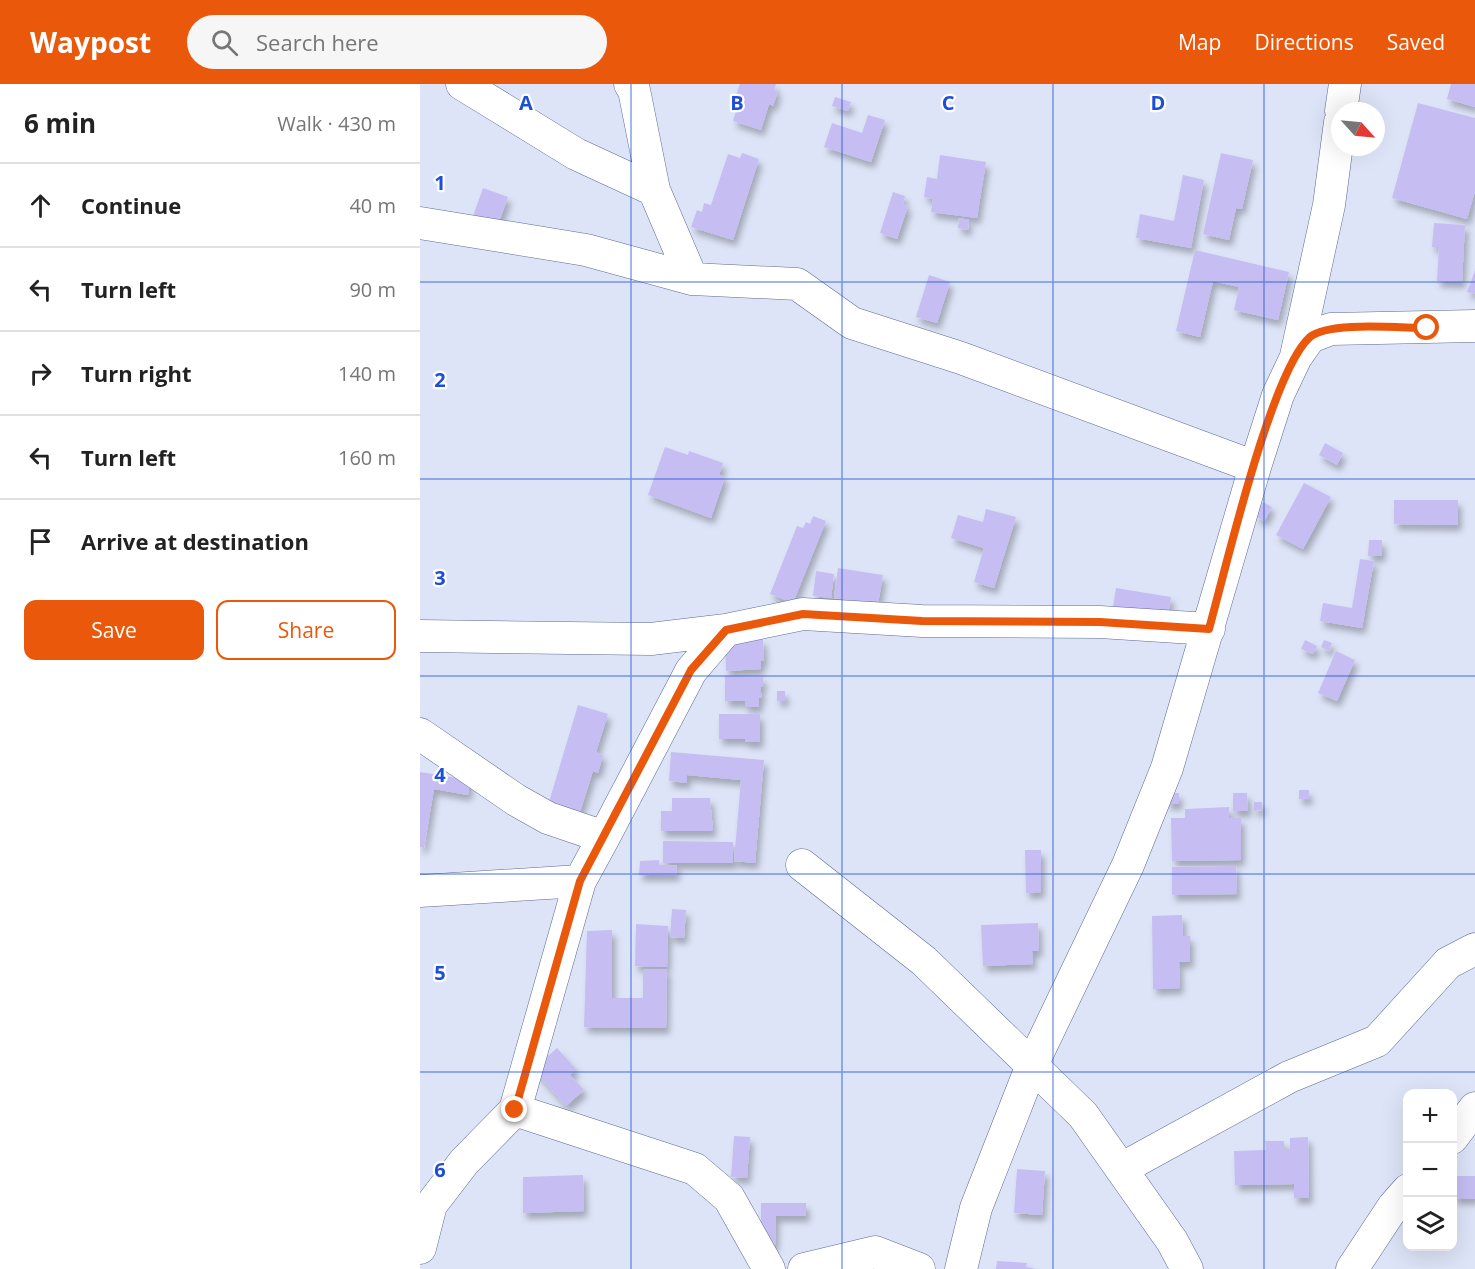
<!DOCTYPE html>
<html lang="en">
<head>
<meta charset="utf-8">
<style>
	body { margin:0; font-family:"Open Sans",sans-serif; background:#f6f6f6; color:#222 }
	.controls { position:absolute; right:18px; bottom:18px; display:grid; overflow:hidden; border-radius:12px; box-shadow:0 6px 24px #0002 }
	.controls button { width:54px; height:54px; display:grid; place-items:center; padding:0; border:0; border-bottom:2px solid #e0e0e0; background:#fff; color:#222; font:30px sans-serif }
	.compass { position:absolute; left:911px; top:18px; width:54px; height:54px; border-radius:50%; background:#fff; box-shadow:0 6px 24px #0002; rotate:117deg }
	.stop { position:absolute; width:18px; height:18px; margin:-14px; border:4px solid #ea580c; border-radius:50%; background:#fff }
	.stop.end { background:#ea580c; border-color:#fff; box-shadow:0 2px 6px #0008 }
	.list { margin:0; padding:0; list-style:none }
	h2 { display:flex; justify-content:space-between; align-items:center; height:78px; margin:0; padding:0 24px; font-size:26px }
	h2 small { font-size:20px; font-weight:400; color:#767676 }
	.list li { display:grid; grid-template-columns:39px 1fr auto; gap:18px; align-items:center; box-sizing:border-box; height:84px; padding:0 24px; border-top:2px solid #e0e0e0 }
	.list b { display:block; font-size:22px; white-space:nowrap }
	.list em { font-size:20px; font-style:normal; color:#767676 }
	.actions { display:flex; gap:12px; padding:18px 24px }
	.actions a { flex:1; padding:14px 0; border:2px solid #ea580c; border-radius:12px; text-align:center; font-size:21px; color:#ea580c }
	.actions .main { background:#ea580c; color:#fff }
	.icon { flex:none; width:33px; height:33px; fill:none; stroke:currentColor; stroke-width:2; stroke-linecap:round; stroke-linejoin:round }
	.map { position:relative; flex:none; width:1055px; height:1185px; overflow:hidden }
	header { display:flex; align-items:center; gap:36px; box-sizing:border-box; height:84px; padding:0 30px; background:#ea580c; color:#fff }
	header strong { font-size:28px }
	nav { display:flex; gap:33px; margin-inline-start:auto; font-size:21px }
	.search { width:420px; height:54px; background:#f6f6f6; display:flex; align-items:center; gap:15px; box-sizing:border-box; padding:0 21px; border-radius:33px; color:#767676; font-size:22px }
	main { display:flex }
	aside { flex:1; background:#fff }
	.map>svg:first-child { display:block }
	.building { fill:#c6bef3; filter:url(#shadow) }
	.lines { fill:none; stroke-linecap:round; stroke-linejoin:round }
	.minor-casing { stroke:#5d6a93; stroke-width:33 }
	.minor { stroke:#fff; stroke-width:32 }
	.route { stroke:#ea580c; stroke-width:8 }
	.grid { fill:none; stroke:#1d4ed8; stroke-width:1.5; stroke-opacity:0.55 }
	.grid-label { font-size:20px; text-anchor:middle; font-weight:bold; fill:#1d4ed8; stroke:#fff; stroke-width:4.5; stroke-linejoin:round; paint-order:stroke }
</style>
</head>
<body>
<header>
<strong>Waypost</strong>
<div class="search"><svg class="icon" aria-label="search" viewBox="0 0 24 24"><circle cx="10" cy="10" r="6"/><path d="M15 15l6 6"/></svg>Search here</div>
<nav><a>Map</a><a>Directions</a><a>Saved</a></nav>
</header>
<main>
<aside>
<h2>6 min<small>Walk · 430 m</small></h2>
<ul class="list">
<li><svg class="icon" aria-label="ahead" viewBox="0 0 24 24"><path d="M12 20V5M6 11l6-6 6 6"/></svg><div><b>Continue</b></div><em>40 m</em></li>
<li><svg class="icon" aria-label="left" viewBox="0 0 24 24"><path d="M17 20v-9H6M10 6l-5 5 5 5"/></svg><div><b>Turn left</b></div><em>90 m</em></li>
<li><svg class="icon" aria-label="right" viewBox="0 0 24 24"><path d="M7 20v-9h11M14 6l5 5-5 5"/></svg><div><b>Turn right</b></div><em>140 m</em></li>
<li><svg class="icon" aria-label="left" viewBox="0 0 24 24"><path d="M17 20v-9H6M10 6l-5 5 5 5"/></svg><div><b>Turn left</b></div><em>160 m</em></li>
<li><svg class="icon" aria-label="arrive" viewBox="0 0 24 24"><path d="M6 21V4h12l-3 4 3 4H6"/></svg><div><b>Arrive at destination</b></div></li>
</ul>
<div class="actions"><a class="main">Save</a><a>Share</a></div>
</aside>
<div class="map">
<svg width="1055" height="1185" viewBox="0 0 1055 1185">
	<defs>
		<filter id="shadow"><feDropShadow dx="3.5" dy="6" stdDeviation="3" flood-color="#0004"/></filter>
	</defs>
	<rect width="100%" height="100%" fill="#dde4f7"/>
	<path class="building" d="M320,0h36l-2,6 4,1 -5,15 -4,-2 -8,26 -28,-9 5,-16 -5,-2z
		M1031,0h24v23l-28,-8z
		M415,13l16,5 -3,9 -16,-5z
		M998,19l57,15v73l-8,28 -75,-21z
		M448,31l17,5 -14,42 -47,-15 8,-24 30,10z
		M322,69l17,6 -26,81 -42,-13 6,-17 5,2 2,-9 7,2 17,-51 12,4z
		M801,69l32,7 -11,49 -6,-1 -7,32 -26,-6z
		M520,71l46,7 -9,56 -46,-6 2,-13 -9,-2 3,-20 10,2z
		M763,91l21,5 -13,68 -55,-10 4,-24 34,7z
		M63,104l25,9 -11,31 -25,-9z
		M473,108l12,4 -2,8 5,2 -11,33 -17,-6z
		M539,134l10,2 -1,10 -10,-2z
		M1014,139l31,2 -3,57 -25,-1 2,-34h-7z
		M775,166l94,22 -11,48 -44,-10 5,-23 -26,-6 -13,56 -24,-6z
		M1055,186v24l-8,-2z
		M509,191l21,7 -13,41 -21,-6z
		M905,359l18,10 -6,12 -18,-10z
		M245,363l23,8 1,-4 34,12 -4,12 6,2 -14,41 -63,-23z
		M884,399l27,14 -28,52 -27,-14z
		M974,416h64v25l-64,-1z
		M843,418l9,5 -8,14 -9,-5z
		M566,425l30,8 -22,71 -20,-6 10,-34 -33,-10 7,-23 25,7z
		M393,432l13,5 -33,82 -23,-9 27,-68 6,2 3,-6 4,2z
		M949,456h13v16h-14z
		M940,475l14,2 -12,67 -42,-7 3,-18 29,5z
		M418,484l45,7 -5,29 -44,-6z
		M396,487l18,3 -3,24 -18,-2z
		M696,504l55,9 -3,18 -55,-8z
		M343,555l1,22h-3v8l-35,2 -1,-31z
		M885,556l12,6 -4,8 -12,-5z
		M904,556l8,3 -3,8 -8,-4z
		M916,567l19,9 -18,41 -19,-8z
		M305,592l38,1v9l-3,1 2,11h-3v9h-14v-6h-20z
		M357,607h8v10h-8z
		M158,621l30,9 -12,38 7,3 -5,18 -5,-2 -13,41 -31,-10z
		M299,630h41v28h-15v-3h-26z
		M251,668l93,8 -9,103 -21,-2 7,-81 -54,-5v8l-18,-2z
		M0,688l50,8 -2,15 -34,-6 -10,59 -4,-1z
		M879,706h10v9h-10z
		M747,709h12v11h-12z
		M813,709h14l1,18h-15z
		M252,714h38l3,33h-52v-20h11z
		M834,718h8v8l-8,1z
		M809,723v11h12v42l-69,1 -1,-43h14v-9z
		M243,757l70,1v21h-70z
		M605,766h16v42l-15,1z
		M239,776v5h18l-1,10h-37l1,-14z
		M816,782l1,28 -65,1v-28z
		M252,825l14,1 -2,28 -14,-1z
		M762,831l1,21h7v26h-11l1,26 -27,1 -1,-73z
		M618,839l1,28h-7l1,13 -50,2 -2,-41z
		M216,840l32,2 -1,41 -32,-1z
		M192,846v68h31v-29h24l-1,59 -82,-1 3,-96z
		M137,964l19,21 -6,6 14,15 -18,16 -33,-37z
		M314,1052l16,1 -3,41 -16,-1z
		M888,1053l1,61h-15v-14l-59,1 -1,-34 32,-1 -1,-9h19v8h6v-11z
		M597,1085l28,2 -3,44 -28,-2z
		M163,1091l1,36 -61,2v-36z
		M1034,1092h21v23l-22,-1z
		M341,1119h45v13h-30l-1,30h-14z
		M577,1177l30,2 -1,4 10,2h-40z"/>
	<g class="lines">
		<g class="minor-casing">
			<path id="minor" d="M42,0l114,70 78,36
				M210,0l4,6 20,100 38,89 105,5 55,39 109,35 294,109
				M921,27l4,-27
				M0,139l166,27 106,29
				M876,272l33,-151 11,-83
				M0,552l231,3 75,-9
				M0,650l96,66 32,18 56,19 -24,44 -65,229 180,59 34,29 40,71
				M184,753l87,-166 35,-41 77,-16 119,7 178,1 109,7
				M382,781l122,96 159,154 89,126 15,28
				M0,807l160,-10
				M1032,1054l23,-30
				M701,1085l168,-92 88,-36 71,-78 27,-14
				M0,1164l11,-43 33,-43 51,-52
				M384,1185l71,-17 44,17
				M541,1185l15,-61 56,-143 96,-200 39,-97 88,-301 23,-72 18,-38 14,-20 21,-8 144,-3
				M932,1185l41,-62 15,-17"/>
		</g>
		<use href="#minor" class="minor"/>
	</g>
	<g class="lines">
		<path class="route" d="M95,1026l65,-229 111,-211 35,-40 77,-16 119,7 178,1 109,7c16,-57 62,-258 101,-292 19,-16 90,-9 117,-9"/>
	</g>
	<path class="grid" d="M211,0v1185M422,0v1185M633,0v1185M844,0v1185M0,198h1055M0,395h1055M0,592h1055M0,790h1055M0,988h1055"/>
	<g class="grid-label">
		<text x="106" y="26">A</text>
		<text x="317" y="26">B</text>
		<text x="528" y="26">C</text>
		<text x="738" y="26">D</text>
		<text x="20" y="106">1</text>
		<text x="20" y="303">2</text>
		<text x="20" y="501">3</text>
		<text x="20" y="698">4</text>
		<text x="20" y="896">5</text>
		<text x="20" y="1093">6</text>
	</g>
</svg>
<div class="controls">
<button>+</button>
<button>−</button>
<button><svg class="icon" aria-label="layers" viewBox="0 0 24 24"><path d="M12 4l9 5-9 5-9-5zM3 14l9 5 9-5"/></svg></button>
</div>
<svg class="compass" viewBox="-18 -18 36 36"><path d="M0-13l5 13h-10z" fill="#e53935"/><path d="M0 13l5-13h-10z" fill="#767676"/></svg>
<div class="stop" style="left:1007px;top:244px"></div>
<div class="stop end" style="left:95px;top:1026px"></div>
</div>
</main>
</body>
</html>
